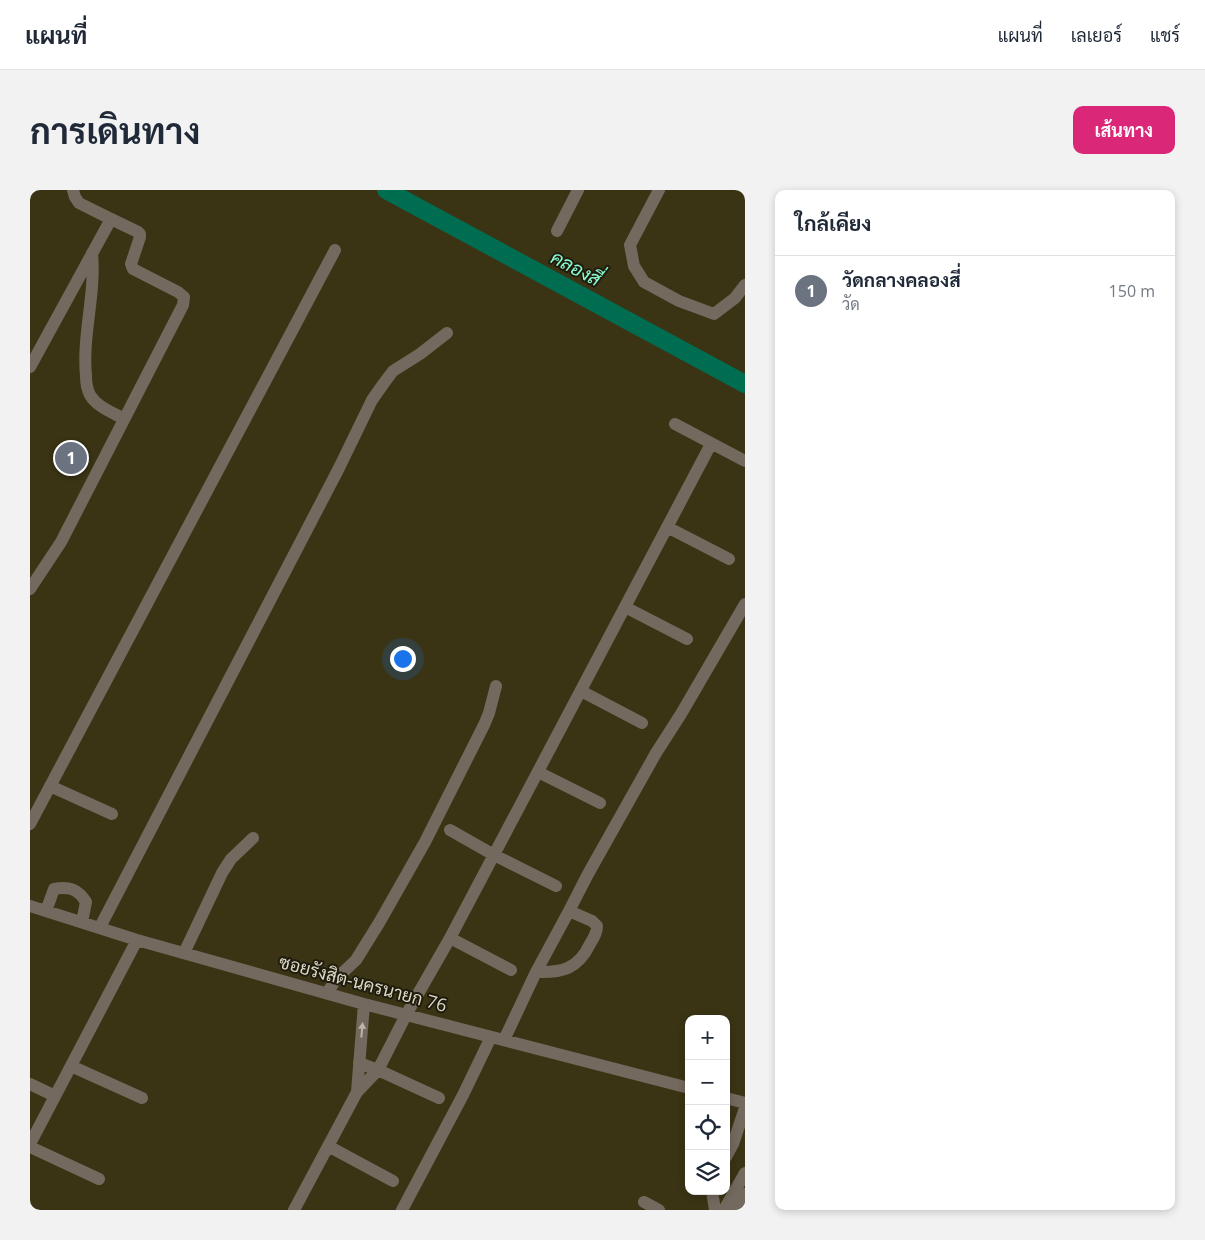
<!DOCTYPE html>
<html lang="th">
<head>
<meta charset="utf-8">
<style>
	body { margin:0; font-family:"Open Sans",Sarabun,sans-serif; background:#f2f2f3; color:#1f2937 }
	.controls { position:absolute; right:15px; bottom:15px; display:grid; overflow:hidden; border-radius:10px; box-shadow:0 2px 8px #0003 }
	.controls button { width:45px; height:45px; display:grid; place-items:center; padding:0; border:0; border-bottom:1px solid #e0e1e3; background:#fff; color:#1f2937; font:25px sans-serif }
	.you { position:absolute; left:372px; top:468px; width:18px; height:18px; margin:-12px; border:4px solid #fff; border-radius:50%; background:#1a73e8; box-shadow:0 0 0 8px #1a73e833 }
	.badge { display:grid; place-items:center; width:32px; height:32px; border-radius:50%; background:#db2777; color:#fff; font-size:16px; font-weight:700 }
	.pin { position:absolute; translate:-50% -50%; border:2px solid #fff; box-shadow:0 1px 5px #0006 }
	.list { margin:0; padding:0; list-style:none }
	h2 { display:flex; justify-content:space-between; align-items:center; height:65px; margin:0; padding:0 20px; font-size:21px }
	h2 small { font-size:16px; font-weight:400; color:#747a83 }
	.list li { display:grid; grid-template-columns:32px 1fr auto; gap:15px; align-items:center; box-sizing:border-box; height:70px; padding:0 20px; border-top:1px solid #e0e1e3 }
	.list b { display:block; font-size:19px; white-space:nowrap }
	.list p { margin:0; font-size:16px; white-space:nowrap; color:#747a83 }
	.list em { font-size:16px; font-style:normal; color:#747a83 }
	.icon { flex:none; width:28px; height:28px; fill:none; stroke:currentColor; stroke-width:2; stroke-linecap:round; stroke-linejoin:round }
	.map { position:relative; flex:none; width:715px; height:1020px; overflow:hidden; border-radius:10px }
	header { display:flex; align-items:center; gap:30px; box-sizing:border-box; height:70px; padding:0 25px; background:#fff; border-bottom:1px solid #e0e1e3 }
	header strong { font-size:24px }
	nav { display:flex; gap:28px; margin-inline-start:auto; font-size:18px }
	.intro { display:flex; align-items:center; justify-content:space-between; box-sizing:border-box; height:120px; padding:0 30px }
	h1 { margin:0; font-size:35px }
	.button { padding:12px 22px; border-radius:10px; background:#db2777; color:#fff; font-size:18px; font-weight:700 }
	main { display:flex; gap:30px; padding:0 30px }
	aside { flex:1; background:#fff; border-radius:10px; box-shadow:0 2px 8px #0003 }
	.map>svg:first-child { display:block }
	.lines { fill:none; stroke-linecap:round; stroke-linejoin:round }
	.canal { stroke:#006c50; stroke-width:18 }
	.minor { stroke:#74695e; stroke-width:12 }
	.oneway { fill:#bcb7a7 }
	.labels { text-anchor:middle; stroke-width:4; stroke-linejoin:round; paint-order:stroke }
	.street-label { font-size:18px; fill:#dbd8c6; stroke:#1f1c0e }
	.water-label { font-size:19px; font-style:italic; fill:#8afbd1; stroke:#1f1c0e }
</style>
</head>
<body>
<header>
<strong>แผนที่</strong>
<nav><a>แผนที่</a><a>เลเยอร์</a><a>แชร์</a></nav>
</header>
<div class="intro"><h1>การเดินทาง</h1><a class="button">เส้นทาง</a></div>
<main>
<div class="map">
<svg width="715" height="1020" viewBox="0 0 715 1020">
	<rect width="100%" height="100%" fill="#3a3415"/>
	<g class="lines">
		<path class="canal" d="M356,0l359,194"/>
		<path class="minor" d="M629,0l-29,55 4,21 10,16 35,19 35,13 21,-16 10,-13
			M527,41l21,-41
			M62,63c4,41 -10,82 -6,123 0,6 1,13 4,19 7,12 22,17 34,24
			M0,177l81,-148
			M645,234l70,37
			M637,337l62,32
			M0,399l31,-47 122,-237 1,-8 -6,-5 -45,-23 -2,-5 9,-27v-3l-2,-2 -27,-13 -32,-16 -4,-6 -2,-7
			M595,417l62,32
			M551,501l61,32
			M508,582l62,31
			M20,596l62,28
			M0,634l305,-574
			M420,640l44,25 62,31
			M0,716l107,34 227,64 325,84
			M16,721l8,-22c15,-3 24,0 32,13l-4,20
			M70,737l239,-459 33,-68 12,-17 9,-12 27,-17 27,-21
			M420,748l61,32
			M154,763l38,-80 9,-14 22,-21
			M506,782c26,1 42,-3 54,-28 4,-6 7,-11 7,-18l-5,-5 -23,-10
			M297,803l10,-15 19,-18 23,-37 46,-81 59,-117 5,-12 7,-27
			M474,850l32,-68 33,-61 19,-37 68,-121 25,-39 64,-110
			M329,873l19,7 61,28
			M41,876l71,32
			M0,894l25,12
			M327,902l7,-88
			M696,908l19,5
			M0,954l107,-204
			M298,956l65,35
			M0,957l69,32
			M696,967l7,-13 12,-36
			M682,1001l3,19
			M614,1012l15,8
			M264,1020l63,-118 21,-22 28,-55 44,-77 261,-494
			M372,1020l61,-115 28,-58
			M694,1020l21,-37
			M707,1020l8,-16"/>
	</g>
	<defs><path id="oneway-solid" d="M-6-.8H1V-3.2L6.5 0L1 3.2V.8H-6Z" transform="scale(1.25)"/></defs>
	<use class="oneway" href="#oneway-solid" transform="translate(332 840) rotate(-85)"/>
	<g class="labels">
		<g class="street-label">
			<text transform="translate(333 794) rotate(15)" y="6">ซอยรังสิต-นครนายก 76</text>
		</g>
		<g class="water-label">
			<text transform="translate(546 78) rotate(28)" y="7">คลองสี่</text>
		</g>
	</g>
</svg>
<div class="controls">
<button>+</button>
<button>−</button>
<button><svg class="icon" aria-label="locate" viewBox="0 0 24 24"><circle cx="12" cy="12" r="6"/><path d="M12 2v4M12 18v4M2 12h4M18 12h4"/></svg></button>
<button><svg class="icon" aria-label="layers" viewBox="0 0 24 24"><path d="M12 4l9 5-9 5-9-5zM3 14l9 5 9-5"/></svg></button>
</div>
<div class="you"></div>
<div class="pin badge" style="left:41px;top:268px;background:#6b7280">1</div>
</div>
<aside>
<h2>ใกล้เคียง<small></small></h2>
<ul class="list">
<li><span class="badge" style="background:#6b7280">1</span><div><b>วัดกลางคลองสี่</b><p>วัด</p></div><em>150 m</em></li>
</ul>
</aside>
</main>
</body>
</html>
